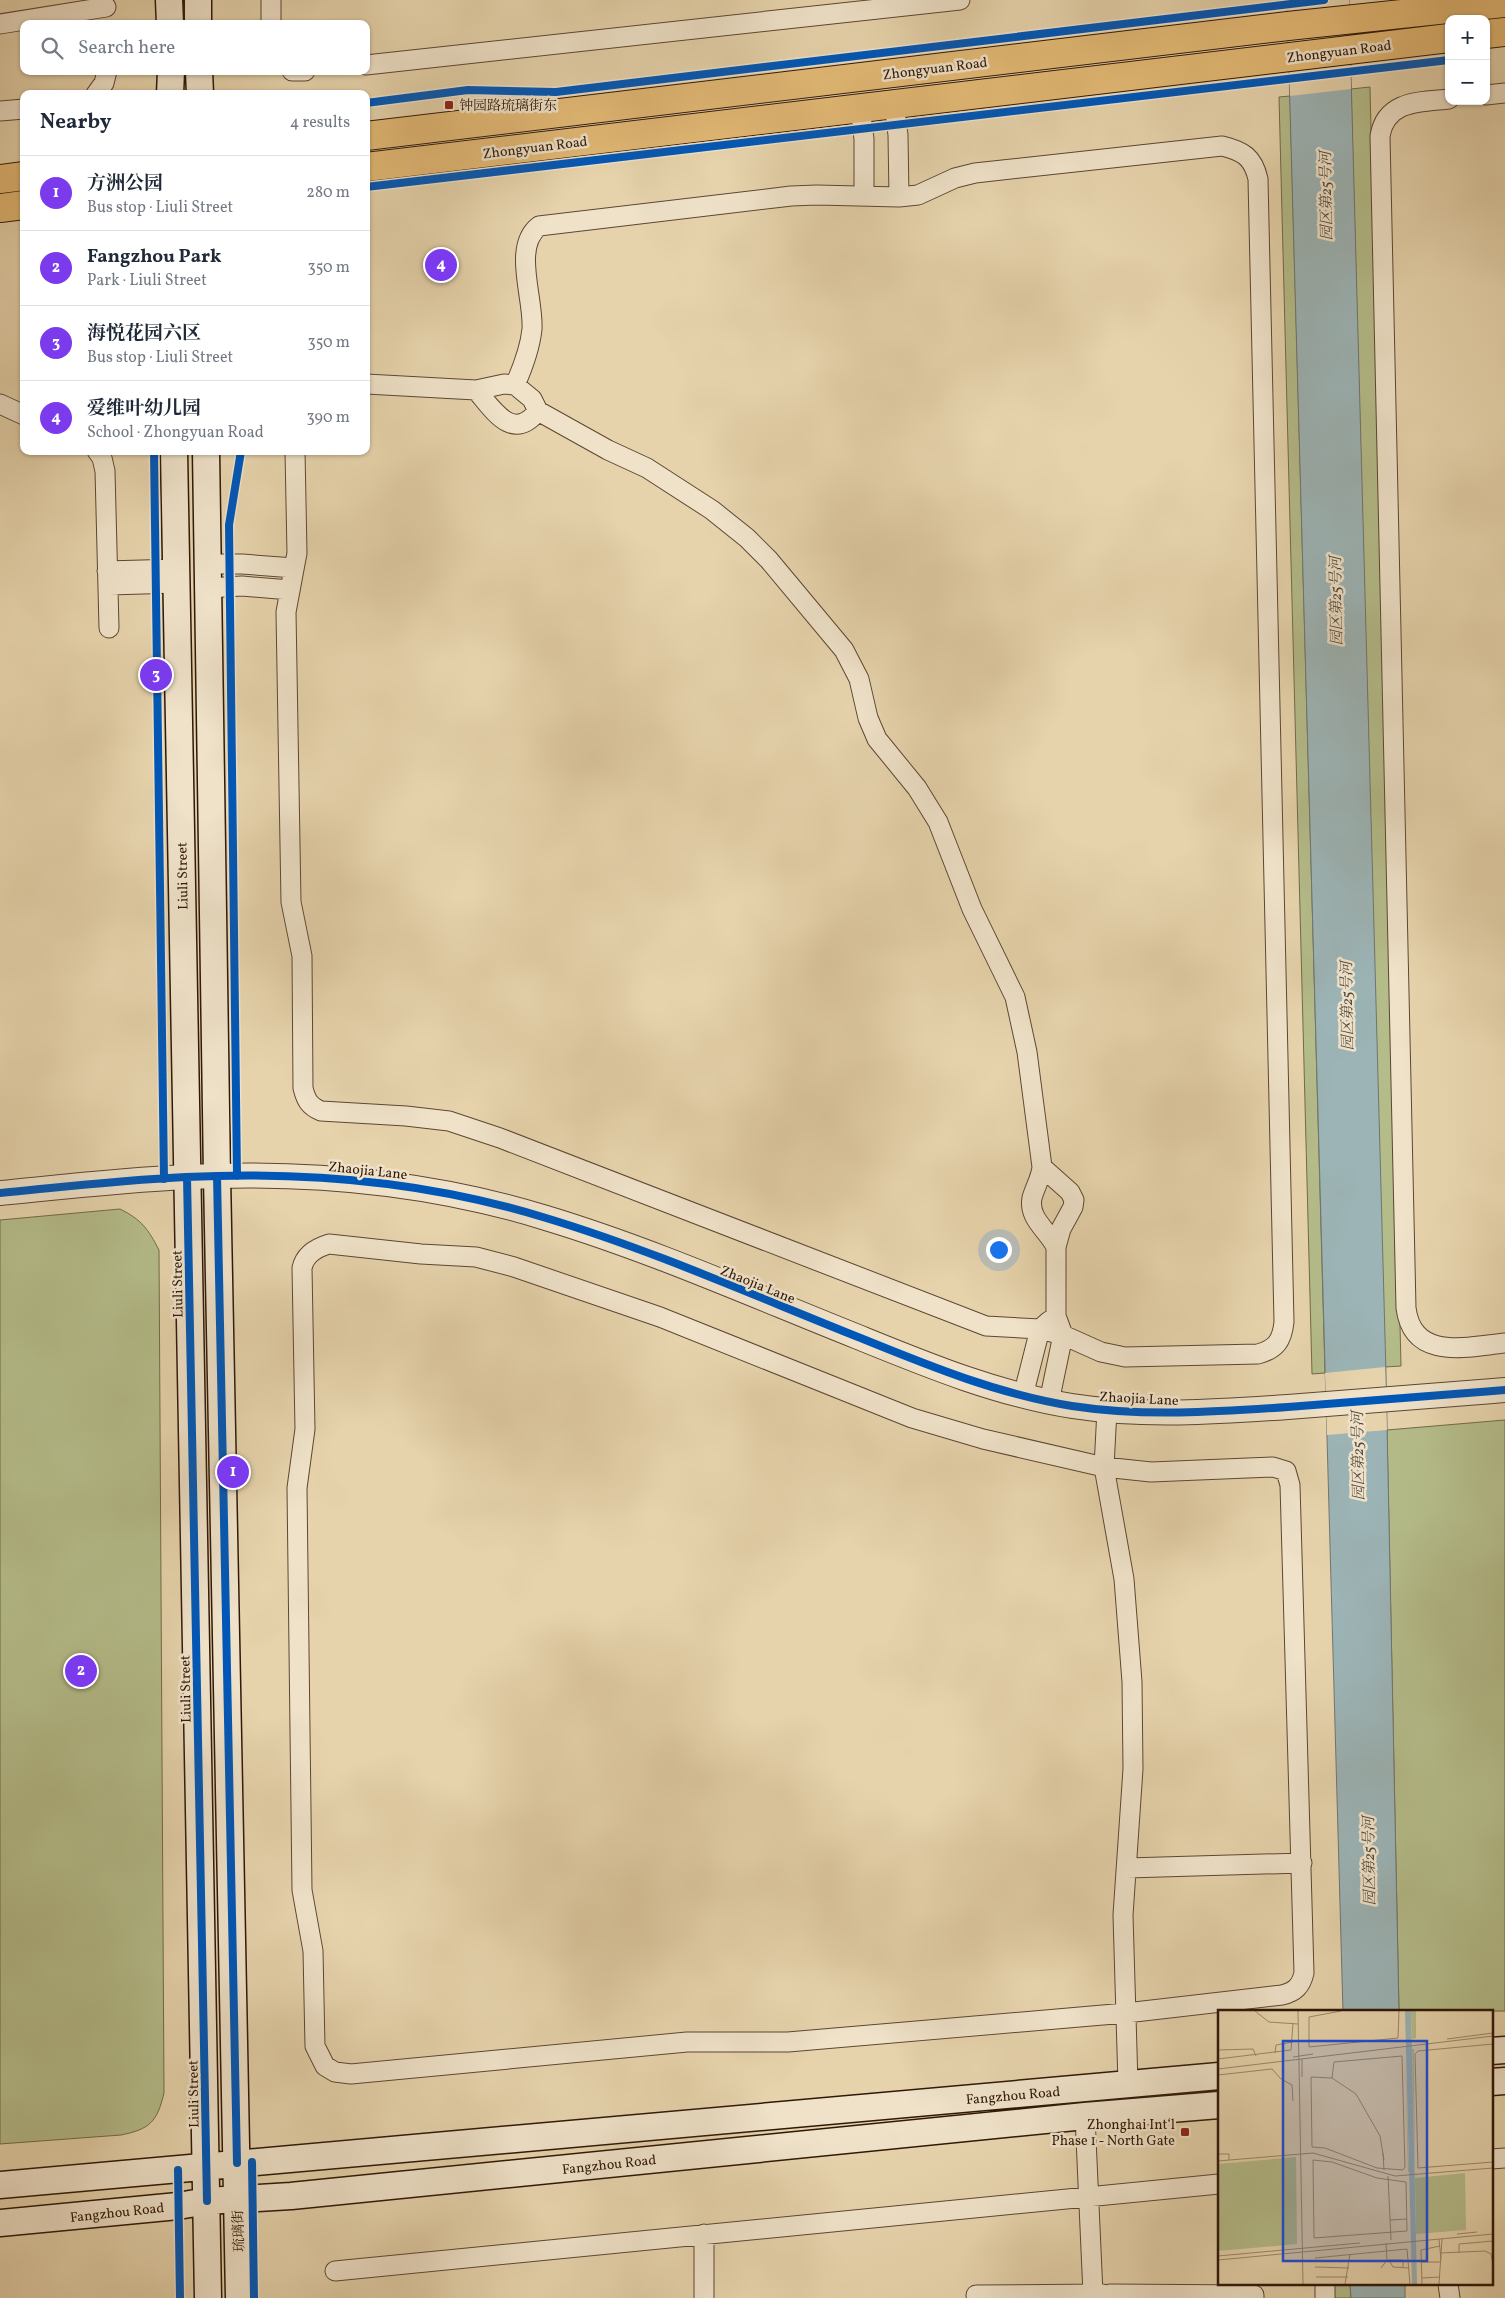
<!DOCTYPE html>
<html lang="en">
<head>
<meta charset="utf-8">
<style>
	body { margin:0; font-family:Vollkorn,"Noto Serif SC",serif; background:#f6f6f7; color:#1f2937 }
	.controls { position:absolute; right:15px; top:15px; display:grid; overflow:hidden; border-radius:10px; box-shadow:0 1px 4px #0004 }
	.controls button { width:45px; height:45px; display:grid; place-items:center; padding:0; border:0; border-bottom:1px solid #e0e1e3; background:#fff; color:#1f2937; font:25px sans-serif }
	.you { position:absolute; left:998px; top:1249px; width:18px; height:18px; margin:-12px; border:4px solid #fff; border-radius:50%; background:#1a73e8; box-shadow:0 0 0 8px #1a73e833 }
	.badge { display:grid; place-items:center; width:32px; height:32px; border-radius:50%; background:#7c3aed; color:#fff; font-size:16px; font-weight:700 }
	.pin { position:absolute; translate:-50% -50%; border:2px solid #fff; box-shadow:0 1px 5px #0006 }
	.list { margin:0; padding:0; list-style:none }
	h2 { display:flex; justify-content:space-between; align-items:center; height:65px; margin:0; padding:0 20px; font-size:21px }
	h2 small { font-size:16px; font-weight:400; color:#747a83 }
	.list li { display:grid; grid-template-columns:32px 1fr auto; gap:15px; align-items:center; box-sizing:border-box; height:75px; padding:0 20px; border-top:1px solid #e0e1e3 }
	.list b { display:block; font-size:19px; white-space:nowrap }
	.list p { margin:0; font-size:16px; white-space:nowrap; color:#747a83 }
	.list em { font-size:16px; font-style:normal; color:#747a83 }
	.icon { flex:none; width:28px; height:28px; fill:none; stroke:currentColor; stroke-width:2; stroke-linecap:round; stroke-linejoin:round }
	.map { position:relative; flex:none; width:1505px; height:2298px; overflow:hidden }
	.search { position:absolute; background:#fff; box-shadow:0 1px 4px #0004; left:20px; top:20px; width:350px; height:55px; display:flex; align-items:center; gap:12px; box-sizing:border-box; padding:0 18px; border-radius:10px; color:#747a83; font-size:19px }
	.panel { position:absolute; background:#fff; box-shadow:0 1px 4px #0004; left:20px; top:90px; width:350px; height:365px; border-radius:10px }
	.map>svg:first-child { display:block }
	.green { fill:#b4bc8a; stroke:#726a4a }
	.water { fill:#9cb4b6; stroke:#707671 }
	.pier { fill:#e6d3ac }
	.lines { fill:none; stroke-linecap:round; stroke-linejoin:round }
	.minor-casing { stroke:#5d4732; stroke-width:21 }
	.tertiary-casing { stroke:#5d4732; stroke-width:26 }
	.secondary-casing { stroke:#2f1809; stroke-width:29 }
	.primary-casing { stroke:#2f1809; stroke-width:30 }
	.minor { stroke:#efe2c9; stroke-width:19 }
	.tertiary { stroke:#efe2c9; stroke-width:24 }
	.secondary { stroke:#efe2c9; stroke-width:26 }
	.primary { stroke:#e3ba76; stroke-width:28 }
	.cycleway-casing { stroke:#efe2c9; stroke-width:11 }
	.cycleway { stroke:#0057b8; stroke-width:8 }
	.poi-dot { fill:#8f2418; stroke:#efe2c9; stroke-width:2 }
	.labels { text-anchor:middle; stroke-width:5; stroke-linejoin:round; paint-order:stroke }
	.street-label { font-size:14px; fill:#2f1809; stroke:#efe2c9 }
	.poi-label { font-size:14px; fill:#2f1809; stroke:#efe2c9; text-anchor:start }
	.water-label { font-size:15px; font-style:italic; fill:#50473d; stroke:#efe2c9 }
	.inset-road { fill:none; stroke:#9d886b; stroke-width:1 }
	.view { fill:#1d4ed8; fill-opacity:0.15; stroke:#1d4ed8; stroke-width:2.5 }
	.inset-edge { fill:none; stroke:#2f1809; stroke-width:2.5 }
</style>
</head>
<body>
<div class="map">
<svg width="1505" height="2298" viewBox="0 0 1505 2298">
	<rect width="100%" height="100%" fill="#e6d3ac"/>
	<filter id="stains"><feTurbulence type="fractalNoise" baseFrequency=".004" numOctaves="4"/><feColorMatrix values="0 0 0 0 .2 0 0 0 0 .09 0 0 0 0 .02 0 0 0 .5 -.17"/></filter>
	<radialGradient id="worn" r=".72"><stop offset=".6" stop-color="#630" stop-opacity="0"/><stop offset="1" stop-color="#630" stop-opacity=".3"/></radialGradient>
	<path class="green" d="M1370,87l31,1279 -16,1 -34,-1278z
		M1290,96l35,1277 -13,1 -33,-1277z
		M120,1209c22,11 28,20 39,41l5,843c-7,29 -14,36 -43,42l-121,9v-924z
		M1505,1420v591l-106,1 -12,-582z
		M1334,2284h16l1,14h-17z"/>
	<path class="water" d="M1287,0h62l37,1374 13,638h-56z
		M1350,2284h55v14h-54z"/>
	<path class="pier" d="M1287,0h62l2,89 -61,7z
		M1385,1367l2,63 -60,5 -2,-62z"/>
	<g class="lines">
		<g class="minor-casing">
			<path id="minor" d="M271,0v24
				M0,24l106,-17
				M366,65l594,-65
				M292,71h13
				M96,94l8,-11 3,-12
				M1486,95l19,-2
				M1449,99c-29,3 -63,1 -69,37l26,1172c7,53 60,39 99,35
				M894,104l4,31 1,62
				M860,108l4,31v57
				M0,111l24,-2
				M366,384l110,6 28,-6 11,1 17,14 6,12 70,39 39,18 65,42 35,28 22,22 75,90 15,29 9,39 9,21 40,49 21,34 34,87 43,88 12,55 15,115c-1,11 -7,20 -10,31 -4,21 16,32 24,49
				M476,390c17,19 36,53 62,21
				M0,404l24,11
				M97,451l5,7 3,13 4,157
				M295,451l2,102 -11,59 5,290 11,54 1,132c3,12 6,18 18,23l85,5 43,5 51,17 486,188 54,3 23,6 38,17 24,5 133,-3c18,-5 24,-13 26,-32l-26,-1143c-5,-22 -15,-28 -36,-33l-247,27 -20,5 -37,17 -19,2 -82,-2 -26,1 -252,30c-27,21 -5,72 -7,103 -2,20 -9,38 -17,56
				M208,564h34l52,4
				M107,571l70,-2
				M109,585l68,-2
				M208,588l34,-2 48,4
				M1042,1167l28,25 4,8 -1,7 -12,22 -5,18v69l7,19 -14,67
				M329,1244l92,10 55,3 38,10 146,50 252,101 71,21 121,28 47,5 122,-5 13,4 4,14 14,488c-3,13 -9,19 -22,22l-156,18 -338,29h-101l-336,32 -16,-2 -10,-6 -10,-20 -2,-95 -11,-61 -5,-402 8,-59 -3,-161c3,-14 14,-20 27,-24z
				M1023,1396l17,-67 9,-8
				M1107,1410l-3,57 20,112 8,103 1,87 -10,146 5,169
				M1127,1868l175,-5
				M1085,2116l8,178 -2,4
				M1491,2159l14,-1
				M704,2234v64
				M335,2271l884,-87
				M1325,2284v14
				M1448,2284l2,14
				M976,2295l127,-1
				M1112,2298l-2,-4 144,1v3"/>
		</g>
		<g class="tertiary-casing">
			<path id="tertiary" d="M0,1193c62,-6 124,-13 186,-16 121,-6 244,5 360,41 106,32 209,78 312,119 69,28 139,57 214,69 71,11 144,6 216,1 73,-6 145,-11 217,-17"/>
		</g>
		<g class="secondary-casing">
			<path id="secondary" d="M169,0l1,24
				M198,0v24
				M199,71l1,23
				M170,94l1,-23
				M174,451l34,1847
				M206,451l11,725 22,1122
				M1491,2051l14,-1
				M1491,2082l14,-1
				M0,2185l1219,-109
				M0,2223l178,-17 29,-5 84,-5 794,-80 134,-11"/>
		</g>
		<g class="primary-casing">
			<path id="primary" d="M1486,34l19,-2
				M366,136l922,-110 217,-23
				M366,167l1083,-129
				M0,179l24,-3
				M0,208l24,-3"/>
		</g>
		<use href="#minor" class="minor"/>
		<use href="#tertiary" class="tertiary"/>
		<use href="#secondary" class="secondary"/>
		<use href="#primary" class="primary"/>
		<g class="cycleway-casing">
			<path id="cycleway" d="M366,103l102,-13 88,2 768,-92
				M366,187l1083,-127
				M154,451l10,728
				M217,1176l20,987
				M237,1176l-8,-651 12,-74
				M187,1177l20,1024
				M0,1193c62,-6 124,-13 186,-16 121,-6 244,5 360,41 106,32 209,78 312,119 69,28 139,57 214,69 71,11 144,6 216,1 73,-6 145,-11 217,-17
				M252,2162l2,136
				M178,2170l2,128"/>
		</g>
		<use href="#cycleway" class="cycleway"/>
	</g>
	<g class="poi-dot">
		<rect x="444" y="100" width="10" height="10" rx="2.5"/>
		<rect x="1180" y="2127" width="10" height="10" rx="2.5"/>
	</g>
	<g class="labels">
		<g class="street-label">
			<text transform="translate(1339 51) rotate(-7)" y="5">Zhongyuan Road</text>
			<text transform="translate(935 68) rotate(-7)" y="5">Zhongyuan Road</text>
			<text transform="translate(535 147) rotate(-7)" y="5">Zhongyuan Road</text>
			<text transform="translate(182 876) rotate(-91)" y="5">Liuli Street</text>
			<text transform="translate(368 1170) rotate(6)" y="5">Zhaojia Lane</text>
			<text transform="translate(177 1284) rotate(-91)" y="5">Liuli Street</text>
			<text transform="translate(758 1284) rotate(22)" y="5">Zhaojia Lane</text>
			<text transform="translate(1139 1398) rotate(3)" y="5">Zhaojia Lane</text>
			<text transform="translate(185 1689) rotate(-91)" y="5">Liuli Street</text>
			<text transform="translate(193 2094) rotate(-91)" y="5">Liuli Street</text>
			<text transform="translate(1013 2095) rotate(-5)" y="5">Fangzhou Road</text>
			<text transform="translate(609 2164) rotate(-6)" y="5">Fangzhou Road</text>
			<text transform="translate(117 2212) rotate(-6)" y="5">Fangzhou Road</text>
			<text transform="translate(238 2231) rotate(-92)" y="5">琉璃街</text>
		</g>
		<g class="poi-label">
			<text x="459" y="110">钟园路琉璃街东</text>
			<text x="1175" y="2129" text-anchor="end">Zhonghai Int‘l<tspan x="1175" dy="16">Phase 1 - North Gate</tspan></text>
		</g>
		<g class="water-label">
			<text transform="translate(1326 196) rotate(-91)" y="5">园区第25号河</text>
			<text transform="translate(1336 601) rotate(-91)" y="5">园区第25号河</text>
			<text transform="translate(1347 1006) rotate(-91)" y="5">园区第25号河</text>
			<text transform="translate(1358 1456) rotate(-91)" y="5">园区第25号河</text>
			<text transform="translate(1369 1861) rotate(-91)" y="5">园区第25号河</text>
		</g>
	</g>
	<g transform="translate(1218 2010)">
		<rect width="275" height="275" fill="#e6d3ac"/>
		<path d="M193,1h5v27l-4,1zM194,39h2l1,123zM187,40l4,122h-1zM78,147l1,87 -79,7v-87zM247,163l1,57 -50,4 -1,-56z" fill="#b4bc8a"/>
		<path d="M187,1h6l6,273h-5z" fill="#9cb4b6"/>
		<path class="inset-road" d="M37,1l14,11 29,2M80,1l5,273M123,1l-32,6v30l89,-9 1,-27M229,29l46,-6M275,34l-75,7 -3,3 3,114 75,-6M0,40l35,-1 3,7M57,43l1,-8 17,-3M75,47l20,-3M0,49l73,-9 2,-27M84,49v18M0,59l275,-33M0,65l54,-6 9,10 11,6 1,16M114,68l2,-16 68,-6 3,111 -2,3 -26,-2 -52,-20 -13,-1 -1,-70 21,1 24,16 24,42 4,24M165,143l1,17M0,144h11v6M95,150l19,2 45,16 29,4 1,49 -93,7zM0,151l95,-8 82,23 98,-8M170,166l3,64M172,210l17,-1M239,224l20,-2M221,229l2,21M222,243l45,-2 6,3 2,10M241,243v-9l34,-3M0,246l142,-13M97,248l92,-9 3,35M0,250l275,-26M203,252h20M97,257l34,1M185,257v-7h-14l4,7 16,1M163,258l6,-8 -1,-17M98,267h32M204,268l17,-1M127,274l5,-30M204,274l-1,-34 19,-4M221,274l3,-45"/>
		<path class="view" d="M65,31h144v220h-144z"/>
		<rect width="275" height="275" class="inset-edge"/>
	</g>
	<rect width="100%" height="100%" filter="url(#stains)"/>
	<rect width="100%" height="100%" fill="url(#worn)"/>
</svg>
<div class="controls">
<button>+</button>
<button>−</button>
</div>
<div class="you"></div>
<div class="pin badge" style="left:233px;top:1472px">1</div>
<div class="pin badge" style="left:81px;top:1671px">2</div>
<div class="pin badge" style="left:156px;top:675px">3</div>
<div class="pin badge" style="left:441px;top:265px">4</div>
<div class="search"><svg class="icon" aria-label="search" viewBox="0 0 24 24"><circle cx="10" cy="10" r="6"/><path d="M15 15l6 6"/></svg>Search here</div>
<section class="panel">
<h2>Nearby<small>4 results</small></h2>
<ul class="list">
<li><span class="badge">1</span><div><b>方洲公园</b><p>Bus stop · Liuli Street</p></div><em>280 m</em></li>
<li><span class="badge">2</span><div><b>Fangzhou Park</b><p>Park · Liuli Street</p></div><em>350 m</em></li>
<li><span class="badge">3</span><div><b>海悦花园六区</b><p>Bus stop · Liuli Street</p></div><em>350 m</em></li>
<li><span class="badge">4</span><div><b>爱维叶幼儿园</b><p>School · Zhongyuan Road</p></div><em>390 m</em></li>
</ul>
</section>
</div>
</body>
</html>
